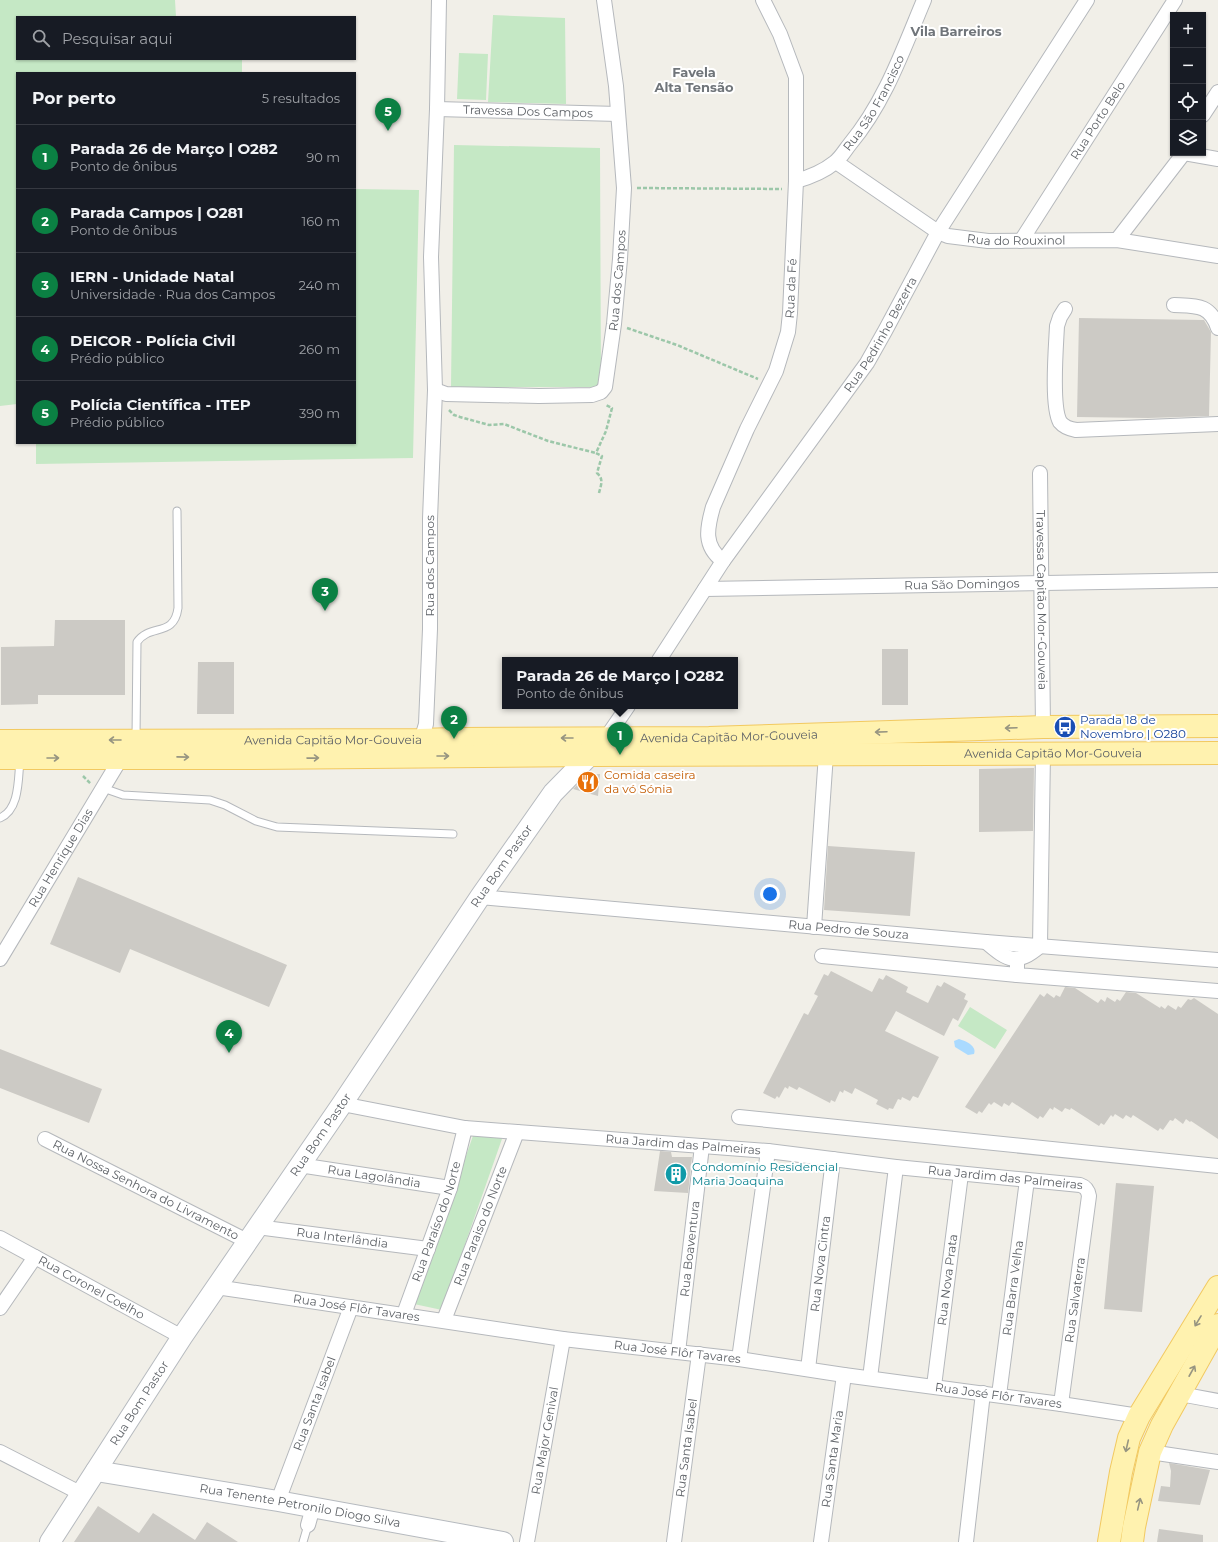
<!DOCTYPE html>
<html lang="pt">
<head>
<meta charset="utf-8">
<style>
	body { margin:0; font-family:Montserrat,sans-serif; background:#20242c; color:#f1f3f6 }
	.controls { position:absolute; right:12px; top:12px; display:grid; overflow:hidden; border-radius:0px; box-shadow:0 1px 3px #0004 }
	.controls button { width:36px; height:36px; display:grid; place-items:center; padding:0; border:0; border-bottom:1px solid #363941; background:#171b24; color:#f1f3f6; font:20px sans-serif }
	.you { position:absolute; left:770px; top:894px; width:14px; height:14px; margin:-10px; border:3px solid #fff; border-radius:50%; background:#1a73e8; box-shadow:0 0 0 6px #1a73e833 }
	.badge { display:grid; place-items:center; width:26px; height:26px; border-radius:50%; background:#0b8043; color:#fff; font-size:13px; font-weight:700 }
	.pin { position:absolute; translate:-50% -33px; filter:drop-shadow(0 1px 2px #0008) }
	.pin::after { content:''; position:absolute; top:21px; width:14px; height:12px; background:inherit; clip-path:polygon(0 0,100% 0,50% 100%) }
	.popup { position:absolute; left:502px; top:657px; width:236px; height:52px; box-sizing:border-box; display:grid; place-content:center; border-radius:0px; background:#171b24; filter:drop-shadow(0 1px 3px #0005); font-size:13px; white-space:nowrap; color:#9ea1a6 }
	.popup b { font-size:15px; color:#f1f3f6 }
	.popup::after { content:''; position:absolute; left:50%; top:100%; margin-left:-8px; border:8px solid transparent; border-top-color:#171b24 }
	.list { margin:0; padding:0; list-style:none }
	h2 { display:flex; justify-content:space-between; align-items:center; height:52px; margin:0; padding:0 16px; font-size:17px }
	h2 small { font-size:13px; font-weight:400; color:#9ea1a6 }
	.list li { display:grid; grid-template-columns:26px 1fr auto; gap:12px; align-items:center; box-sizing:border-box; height:64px; padding:0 16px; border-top:1px solid #363941 }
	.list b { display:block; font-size:15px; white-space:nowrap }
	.list p { margin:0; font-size:13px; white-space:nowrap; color:#9ea1a6 }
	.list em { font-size:13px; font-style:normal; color:#9ea1a6 }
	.icon { flex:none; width:22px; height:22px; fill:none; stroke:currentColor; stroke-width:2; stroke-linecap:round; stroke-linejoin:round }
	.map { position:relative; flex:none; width:1218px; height:1542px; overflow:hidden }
	.search { position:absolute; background:#171b24; box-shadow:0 1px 3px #0004; left:16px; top:16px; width:340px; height:44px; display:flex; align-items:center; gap:10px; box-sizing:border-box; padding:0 14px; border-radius:0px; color:#9ea1a6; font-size:15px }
	.panel { position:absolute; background:#171b24; box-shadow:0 1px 3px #0004; left:16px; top:72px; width:340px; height:372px; border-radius:0px }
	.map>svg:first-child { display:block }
	.green { fill:#c5e8c5 }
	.water { fill:#aadaff }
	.building { fill:#cccac5 }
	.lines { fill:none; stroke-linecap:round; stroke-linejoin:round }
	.lane-casing { stroke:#b5b8bc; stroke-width:9 }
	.street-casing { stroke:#b5b8bc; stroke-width:16 }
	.secondary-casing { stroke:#b6babf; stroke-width:22 }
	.primary-casing { stroke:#f2c960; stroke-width:24 }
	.path { stroke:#9cc7a9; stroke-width:2.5; stroke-dasharray:4 2; stroke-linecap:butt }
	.lane { stroke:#fff; stroke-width:7 }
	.street { stroke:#fff; stroke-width:14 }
	.secondary { stroke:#fff; stroke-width:20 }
	.primary { stroke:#fff2af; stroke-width:22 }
	.oneway { stroke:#979581 }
	.labels { text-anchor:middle; stroke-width:4; stroke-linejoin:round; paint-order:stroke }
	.street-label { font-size:12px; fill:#5f6368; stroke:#fff }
	.transit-label { font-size:12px; fill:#164399; stroke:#fff; text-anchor:start }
	.food-label { font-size:12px; fill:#c56008; stroke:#fff; text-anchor:start }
	.culture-label { font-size:12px; fill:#0d838f; stroke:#fff; text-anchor:start }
	.neighbourhood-label { font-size:13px; font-weight:bold; fill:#70757a; stroke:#fff }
</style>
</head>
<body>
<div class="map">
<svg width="1218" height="1542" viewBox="0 0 1218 1542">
	<rect width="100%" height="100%" fill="#f1efe8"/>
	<path class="green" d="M0,0h175l1,17h-159v42h160l1,1 64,-1v14h-225v331l-17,2z
		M493,15l72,3 1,86 -78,-2z
		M459,53l29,1 -2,46 -29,-1z
		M454,145l146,3 1,239h-150z
		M355,189l64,1 -6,268 -377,6v-21h319z
		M970,1007l37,23 -12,19 -37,-23z
		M474,1133l29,3 -61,174 -28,-6z"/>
	<path class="water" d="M959,1039c7,2 18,7 15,15l-6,1 -13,-8 -1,-6z"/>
	<path class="building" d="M1079,318l125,2 7,12 -2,84 -61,2 -71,-1z
		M55,620h70v75h-87v9l-37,1v-58l53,-1z
		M882,649h26v56h-26z
		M198,662h36v52h-37z
		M1034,768l-1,63 -54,1v-63z
		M600,774l-2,22 -25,-7 14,-14z
		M828,846l87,6 -5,64 -86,-6z
		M78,877l209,88 -18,42 -139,-58 -10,24 -70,-29z
		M831,971l41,21 7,-14 4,2 3,-5 22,12 -2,5 22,11 9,-18 4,2 3,-5 22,12 -2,5 4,2 -10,20 -5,-3 -9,18 -48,-25 -11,20 54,26 -21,41 -5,-2 -3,5 -8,-4 -1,3 -3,-1 -5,10 -4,-1 -1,2 -12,-6 2,-4 -23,-12 -3,6 -8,-4 -1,3 -3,-2 -5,11 -4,-2 -1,3 -31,-16 -2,3 -8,-4 -1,3 -3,-2 -6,11 -2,-2 -2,3 -12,-6 41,-80 4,2 10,-19 -4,-2 10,-20 4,2z
		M1065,987l10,1 23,15 3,-4 4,3 2,-5 8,5 2,-3 3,2 6,-9 10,1 24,15 1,-2 4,3 3,-4 8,5 2,-4 3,2 7,-9 3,1 3,-2 24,16v125l-27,-18 -1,1 -4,-3 -3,5 -8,-6 -2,3 -3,-1 -7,10 -3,-2 -2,3 -25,-16 -2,3 -5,-3 -3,4 -8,-5 -2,3 -2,-2 -7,10 -3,-2 -2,3 -28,-18 -1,2 -5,-2 -3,4 -8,-5 -1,3 -3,-2 -7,10 -3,-2 -2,3 -26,-17 -3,4 -5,-3 -2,4 -8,-5 -3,3 -2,-2 -7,10 -3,-2 -2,3 -12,-7 75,-113 4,3 3,-4 7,5 2,-3 4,2z
		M0,1049l102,40 -13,34 -89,-35z
		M660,1151l11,1 1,5h20l-4,36 -34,-2z
		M1116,1183l38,3 -12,126 -38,-3z
		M1169,1463l41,7 -10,35 -42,-4 3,-15 9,1 1,-16z
		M98,1506l41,27 14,-20 42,27 12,-18 31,20h-164z
		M1159,1529l44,6v7h-46z"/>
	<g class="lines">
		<g class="lane-casing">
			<path id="lane" d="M136,738l1,-96c13,-19 37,-4 41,-34l-1,-97
				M103,788l20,7 87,5 15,5 31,16 21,6 176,7
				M0,818c20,-9 18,-39 20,-58
				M303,1542l5,-17"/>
		</g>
		<g class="street-casing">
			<g id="street">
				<path id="s1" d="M437,109l181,5"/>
				<path d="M1203,115l15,-23"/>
				<path d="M1184,153l34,6"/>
				<path id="s2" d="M836,162l102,70 10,4 40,5 129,-1 101,16"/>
				<path id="s3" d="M796,181c14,-4 27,-9 38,-18 7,-5 11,-13 16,-19 35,-42 53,-94 74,-144"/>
				<path d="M1117,240l67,-87"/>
				<path id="s4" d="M1021,241l154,-241"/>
				<path d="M1174,305c22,1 36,-1 44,23"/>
				<path d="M1065,309l-5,8 -3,9c-1,21 -6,80 3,96 4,5 10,7 16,8l142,-6"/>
				<path id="s5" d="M435,390l11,4 93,2 53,-1 9,-3 4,-5 9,-63 6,-65 4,-71 -8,-102 -12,-86"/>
				<path id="s6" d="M1040,473l3,254"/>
				<path id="s7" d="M723,561c-20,-15 -16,-33 -10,-54l34,-78 29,-58 12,-39 2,-19 6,-132v-104l-16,-43 -17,-34"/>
				<path id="s8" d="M705,589l513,-9"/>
				<path id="s9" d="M659,660l64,-99 144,-198 18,-32 53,-99 149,-232"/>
				<path d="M606,738l22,-32"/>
				<path id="s10" d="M419,740l4,-6 3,-10 4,-95v-110l5,-129 -4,-133 6,-148 2,-109"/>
				<path id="s11" d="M480,897l506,45 232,18"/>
				<path d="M814,927l12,-173"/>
				<path d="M986,942c22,19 30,24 54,4l3,-193"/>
				<path d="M822,956l195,19"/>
				<path id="s12" d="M0,959l121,-201"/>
				<path d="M1017,960v15l201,16"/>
				<path id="s13" d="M342,1104l123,24 303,23 128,16 184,18c6,2 8,5 9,11l-28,208"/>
				<path d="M739,1117l479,49"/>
				<path id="s14" d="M45,1139l202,102"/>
				<path id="s15" d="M299,1165l151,23"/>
				<path id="s16" d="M257,1227l171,22"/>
				<path id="s17" d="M0,1238l182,99"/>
				<path id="s18" d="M216,1287l347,52 176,20 105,16 217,29 78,12"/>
				<path d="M0,1308l35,-51"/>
				<path id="s19" d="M404,1314l46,-126 15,-60"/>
				<path id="s20" d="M444,1320l73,-188"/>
				<path id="s21" d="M678,1352l24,-206"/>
				<path d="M739,1359l29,-208"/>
				<path id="s22" d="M808,1369l25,-210"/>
				<path d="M870,1378l26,-211"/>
				<path id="s23" d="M934,1386l27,-212"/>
				<path d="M1180,1394l38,7"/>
				<path id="s24" d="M999,1395l28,-215"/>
				<path d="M0,1452l82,42"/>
				<path d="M1150,1452l68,10"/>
				<path id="s25" d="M278,1501l73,-194"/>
				<path d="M308,1525l5,-18"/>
				<path id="s26" d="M527,1542l36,-203"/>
				<path id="s27" d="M674,1542l25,-188"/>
				<path id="s28" d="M821,1542l23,-167"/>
				<path d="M966,1542l17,-149"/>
			</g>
		</g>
		<g class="secondary-casing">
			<g id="secondary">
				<path id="s29" d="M96,1471l182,30 225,41"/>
				<path id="s30" d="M50,1542l132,-205 160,-233 138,-207 73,-104 46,-47"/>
			</g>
		</g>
		<g class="primary-casing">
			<g id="primary">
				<path id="s31" d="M0,741l419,-1 35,-1 255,-1 334,-11 175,-1"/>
				<path id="s32" d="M0,758h247l343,-3 628,-2"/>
				<path d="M1109,1542l12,-70 8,-34 10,-22 79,-129"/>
				<path d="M1132,1542l2,-15 16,-75 12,-27 56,-100"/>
			</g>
		</g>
		<path class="path" d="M637,188l145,1
			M627,328l50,17 81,34
			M449,410l5,5 6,2 29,8 15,-1 44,17 48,12
			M599,493c2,-8 5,-14 -2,-20l5,-17 -6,-3 10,-22 6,-23 -6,-3
			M83,776l8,8"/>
		<use href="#lane" class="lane"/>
		<use href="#street" class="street"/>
		<use href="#secondary" class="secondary"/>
		<use href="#primary" class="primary"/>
	</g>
	<defs><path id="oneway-shaft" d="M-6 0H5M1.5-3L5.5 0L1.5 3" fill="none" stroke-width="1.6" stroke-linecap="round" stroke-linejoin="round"/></defs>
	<g class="oneway">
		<use href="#oneway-shaft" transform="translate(1011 728) rotate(178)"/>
		<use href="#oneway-shaft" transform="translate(881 732) rotate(178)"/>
		<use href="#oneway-shaft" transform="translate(567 738) rotate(180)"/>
		<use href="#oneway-shaft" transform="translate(115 740) rotate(180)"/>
		<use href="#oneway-shaft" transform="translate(443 756)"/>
		<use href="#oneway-shaft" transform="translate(183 757) rotate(1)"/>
		<use href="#oneway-shaft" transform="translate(53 758)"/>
		<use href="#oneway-shaft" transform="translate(313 758) rotate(-1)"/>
		<use href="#oneway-shaft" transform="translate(1198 1321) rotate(121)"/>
		<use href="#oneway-shaft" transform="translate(1192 1371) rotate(-61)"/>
		<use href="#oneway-shaft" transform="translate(1127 1446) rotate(103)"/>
		<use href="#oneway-shaft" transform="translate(1139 1504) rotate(-77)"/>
	</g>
	<defs>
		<g id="bus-disc" transform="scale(1.15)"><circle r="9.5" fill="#1a4fb4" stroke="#fff"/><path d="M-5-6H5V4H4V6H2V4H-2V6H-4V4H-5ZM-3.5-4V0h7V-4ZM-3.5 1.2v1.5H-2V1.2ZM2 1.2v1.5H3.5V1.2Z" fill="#fff"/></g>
		<g id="restaurant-disc" transform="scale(1.15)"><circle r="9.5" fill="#e8710a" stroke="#fff"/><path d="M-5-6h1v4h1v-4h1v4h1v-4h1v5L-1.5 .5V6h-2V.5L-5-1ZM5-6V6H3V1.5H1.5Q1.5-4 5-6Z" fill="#fff"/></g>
		<g id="building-disc" transform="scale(1.15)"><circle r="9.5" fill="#0f9aa8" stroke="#fff"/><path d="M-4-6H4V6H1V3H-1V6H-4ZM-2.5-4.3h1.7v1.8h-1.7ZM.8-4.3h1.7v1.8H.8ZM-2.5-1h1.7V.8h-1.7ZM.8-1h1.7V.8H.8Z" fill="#fff"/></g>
	</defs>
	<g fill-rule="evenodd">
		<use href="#bus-disc" x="1065" y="727"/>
		<use href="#restaurant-disc" x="588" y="782"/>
		<use href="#building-disc" x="676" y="1174"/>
	</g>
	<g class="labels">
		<g class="street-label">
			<text dy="4" stroke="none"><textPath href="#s3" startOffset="115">Rua São Francisco</textPath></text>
			<text dy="4" stroke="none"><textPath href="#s1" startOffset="91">Travessa Dos Campos</textPath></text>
			<text dy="4" stroke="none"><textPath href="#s4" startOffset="143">Rua Porto Belo</textPath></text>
			<text dy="4" stroke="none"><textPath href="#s2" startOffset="203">Rua do Rouxinol</textPath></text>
			<text dy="4" stroke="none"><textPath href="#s5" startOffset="281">Rua dos Campos</textPath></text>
			<text dy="4" stroke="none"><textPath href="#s7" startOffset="294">Rua da Fé</textPath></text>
			<text dy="4" stroke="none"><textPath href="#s9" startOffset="394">Rua Pedrinho Bezerra</textPath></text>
			<text dy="4" stroke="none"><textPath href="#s10" startOffset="176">Rua dos Campos</textPath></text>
			<text dy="4" stroke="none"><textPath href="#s8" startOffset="257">Rua São Domingos</textPath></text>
			<text dy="4" stroke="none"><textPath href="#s6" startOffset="127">Travessa Capitão Mor-Gouveia</textPath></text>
			<text dy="4" stroke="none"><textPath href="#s31" startOffset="729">Avenida Capitão Mor-Gouveia</textPath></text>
			<text dy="4" stroke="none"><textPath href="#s31" startOffset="333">Avenida Capitão Mor-Gouveia</textPath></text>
			<text dy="4" stroke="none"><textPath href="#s32" startOffset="1053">Avenida Capitão Mor-Gouveia</textPath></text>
			<text dy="4" stroke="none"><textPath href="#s12" startOffset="118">Rua Henrique Dias</textPath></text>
			<text dy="4" stroke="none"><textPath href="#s30" startOffset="813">Rua Bom Pastor</textPath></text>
			<text dy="4" stroke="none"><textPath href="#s11" startOffset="370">Rua Pedro de Souza</textPath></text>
			<text dy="4" stroke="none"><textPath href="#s30" startOffset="489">Rua Bom Pastor</textPath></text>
			<text dy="4" stroke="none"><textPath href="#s13" startOffset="344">Rua Jardim das Palmeiras</textPath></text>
			<text dy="4" stroke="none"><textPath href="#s15" startOffset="76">Rua Lagolândia</textPath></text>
			<text dy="4" stroke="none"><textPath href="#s13" startOffset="668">Rua Jardim das Palmeiras</textPath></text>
			<text dy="4" stroke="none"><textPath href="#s14" startOffset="113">Rua Nossa Senhora do Livramento</textPath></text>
			<text dy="4" stroke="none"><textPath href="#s19" startOffset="98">Rua Paraíso do Norte</textPath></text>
			<text dy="4" stroke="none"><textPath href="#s20" startOffset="101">Rua Paraiso do Norte</textPath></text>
			<text dy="4" stroke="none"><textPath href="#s16" startOffset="86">Rua Interlândia</textPath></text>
			<text dy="4" stroke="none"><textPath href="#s21" startOffset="104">Rua Boaventura</textPath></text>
			<text dy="4" stroke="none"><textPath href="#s22" startOffset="106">Rua Nova Cintra</textPath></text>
			<text dy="4" stroke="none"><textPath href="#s23" startOffset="107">Rua Nova Prata</textPath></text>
			<text dy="4" stroke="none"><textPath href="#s17" startOffset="104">Rua Coronel Coelho</textPath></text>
			<text dy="4" stroke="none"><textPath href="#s24" startOffset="108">Rua Barra Velha</textPath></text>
			<text transform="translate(1075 1300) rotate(-82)" y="4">Rua Salvaterra</text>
			<text dy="4" stroke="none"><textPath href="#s18" startOffset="142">Rua José Flôr Tavares</textPath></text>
			<text dy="4" stroke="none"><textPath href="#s18" startOffset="466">Rua José Flôr Tavares</textPath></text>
			<text dy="4" stroke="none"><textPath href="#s18" startOffset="790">Rua José Flôr Tavares</textPath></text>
			<text dy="4" stroke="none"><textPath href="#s30" startOffset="165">Rua Bom Pastor</textPath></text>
			<text dy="4" stroke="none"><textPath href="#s25" startOffset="104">Rua Santa Isabel</textPath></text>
			<text dy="4" stroke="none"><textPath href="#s26" startOffset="103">Rua Major Genival</textPath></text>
			<text dy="4" stroke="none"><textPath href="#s27" startOffset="95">Rua Santa Isabel</textPath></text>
			<text dy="4" stroke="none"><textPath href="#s28" startOffset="84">Rua Santa Maria</textPath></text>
			<text dy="4" stroke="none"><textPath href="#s29" startOffset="207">Rua Tenente Petronilo Diogo Silva</textPath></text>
		</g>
		<g class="transit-label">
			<text x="1080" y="724">Parada 18 de<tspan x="1080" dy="14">Novembro | O280</tspan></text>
		</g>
		<g class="food-label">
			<text x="604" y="779">Comida caseira<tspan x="604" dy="14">da vó Sónia</tspan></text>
		</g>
		<g class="culture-label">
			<text x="692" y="1171">Condomínio Residencial<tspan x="692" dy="14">Maria Joaquina</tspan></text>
		</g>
		<g class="neighbourhood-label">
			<text x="956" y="36">Vila Barreiros</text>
			<text x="694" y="77">Favela<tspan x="694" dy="15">Alta Tensão</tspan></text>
		</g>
	</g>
</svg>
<div class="controls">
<button>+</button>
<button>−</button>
<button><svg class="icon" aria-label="locate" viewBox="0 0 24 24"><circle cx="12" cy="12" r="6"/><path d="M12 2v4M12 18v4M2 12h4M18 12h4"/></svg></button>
<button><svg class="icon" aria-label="layers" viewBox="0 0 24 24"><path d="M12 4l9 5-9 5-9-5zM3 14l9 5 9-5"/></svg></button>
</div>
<div class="you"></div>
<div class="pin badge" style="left:620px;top:755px">1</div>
<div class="popup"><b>Parada 26 de Março | O282</b>Ponto de ônibus</div>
<div class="pin badge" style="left:454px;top:739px">2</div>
<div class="pin badge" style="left:325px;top:611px">3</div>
<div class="pin badge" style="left:229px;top:1053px">4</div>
<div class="pin badge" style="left:388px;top:131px">5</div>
<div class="search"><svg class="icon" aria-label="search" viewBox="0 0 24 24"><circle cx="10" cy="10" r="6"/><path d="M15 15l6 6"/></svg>Pesquisar aqui</div>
<section class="panel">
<h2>Por perto<small>5 resultados</small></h2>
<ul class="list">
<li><span class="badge">1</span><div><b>Parada 26 de Março | O282</b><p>Ponto de ônibus</p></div><em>90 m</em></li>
<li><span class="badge">2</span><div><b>Parada Campos | O281</b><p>Ponto de ônibus</p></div><em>160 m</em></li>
<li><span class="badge">3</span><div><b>IERN - Unidade Natal</b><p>Universidade · Rua dos Campos</p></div><em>240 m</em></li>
<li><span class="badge">4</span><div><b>DEICOR - Polícia Civil</b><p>Prédio público</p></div><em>260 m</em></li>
<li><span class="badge">5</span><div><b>Polícia Científica - ITEP</b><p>Prédio público</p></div><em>390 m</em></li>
</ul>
</section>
</div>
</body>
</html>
